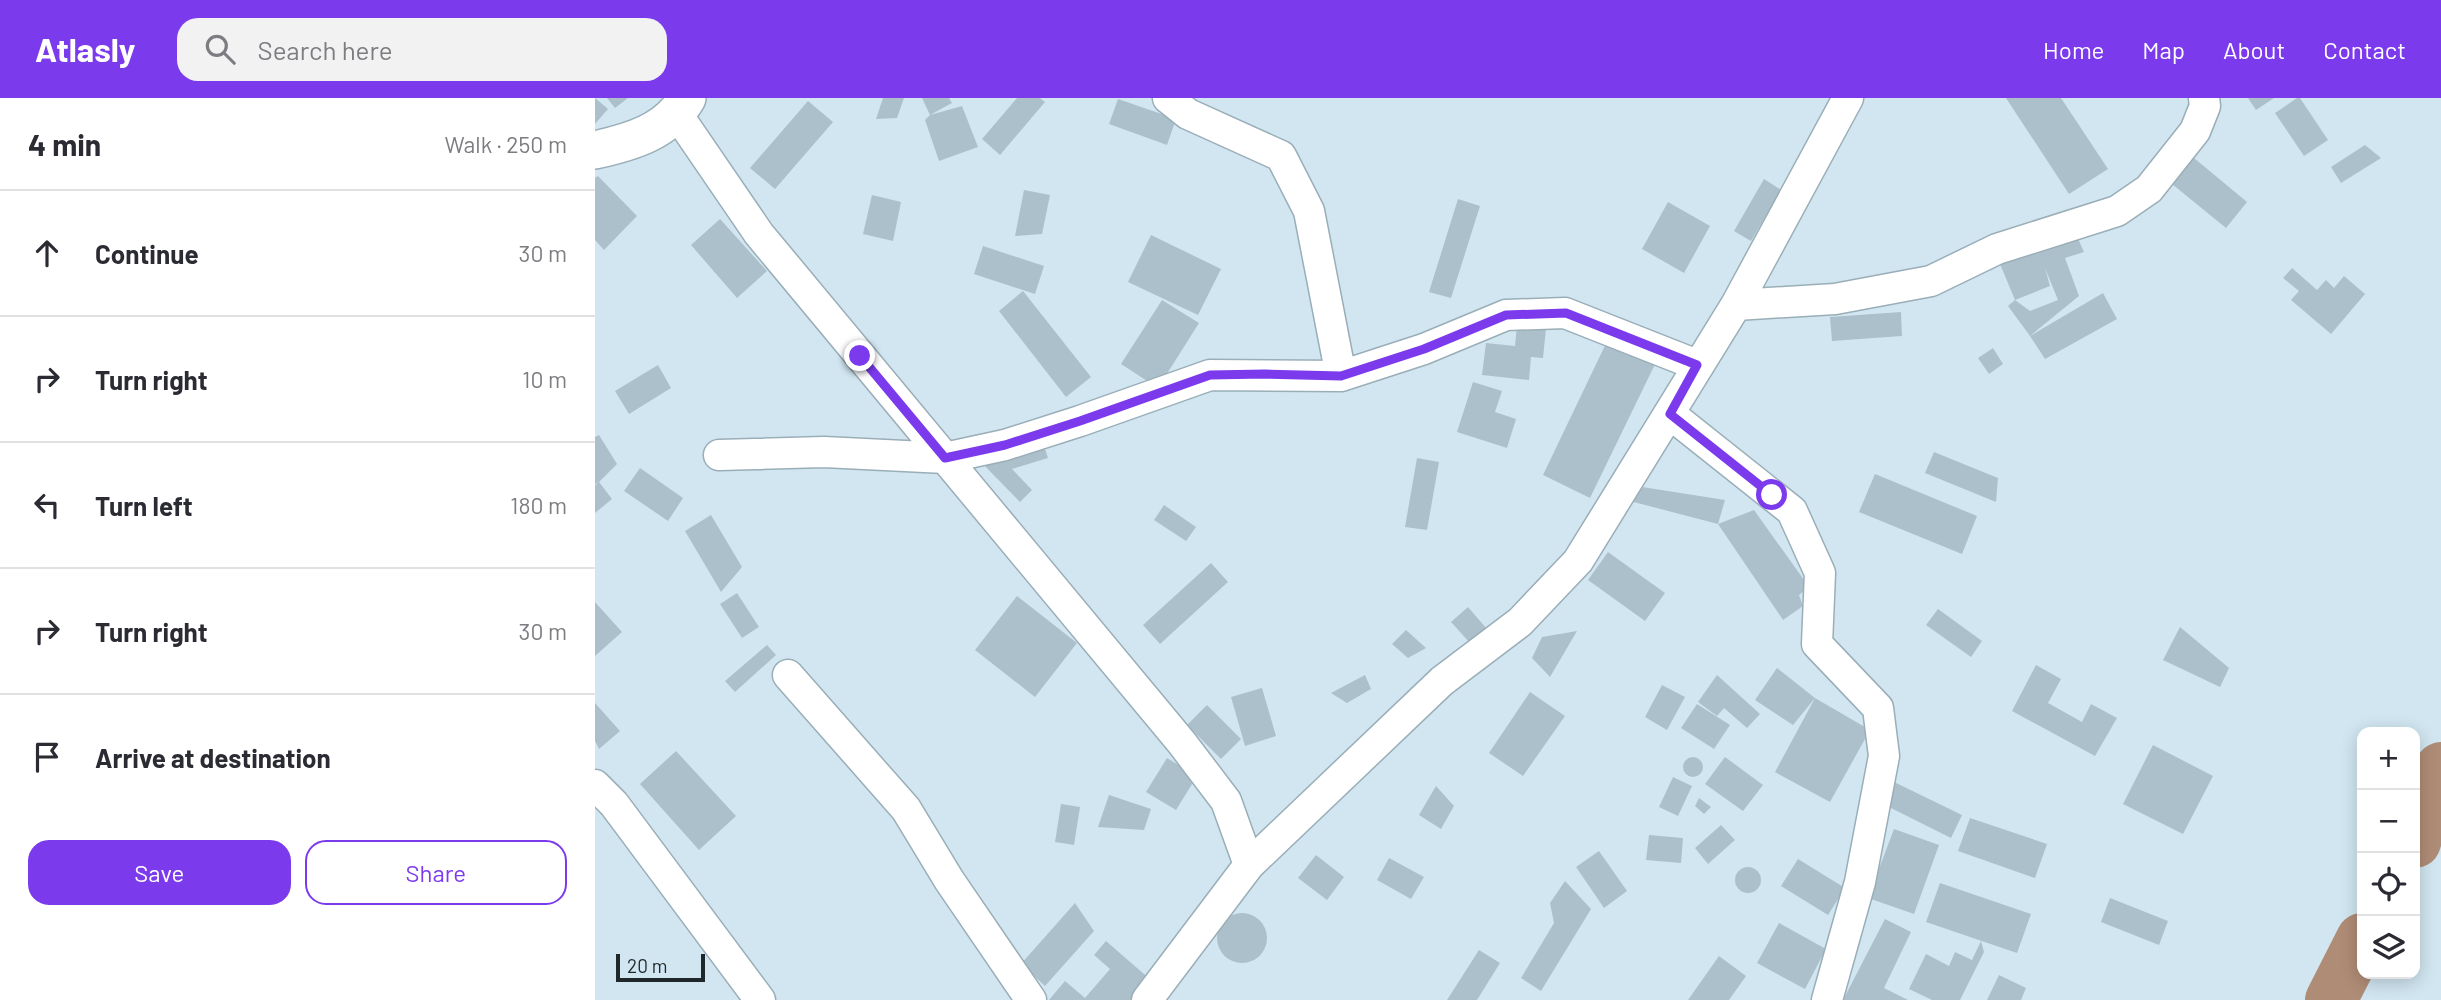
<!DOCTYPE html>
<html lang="en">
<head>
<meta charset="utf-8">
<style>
	body { margin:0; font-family:Barlow,sans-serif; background:#f2f2f3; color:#2b2b33 }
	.controls { position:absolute; right:21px; bottom:21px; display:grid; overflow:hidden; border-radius:14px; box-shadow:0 4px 18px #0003 }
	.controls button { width:63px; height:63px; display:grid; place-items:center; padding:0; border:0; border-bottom:2px solid #e1e1e2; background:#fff; color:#2b2b33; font:35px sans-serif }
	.scale { position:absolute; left:21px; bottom:18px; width:89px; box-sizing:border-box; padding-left:7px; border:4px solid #1f272a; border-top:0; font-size:19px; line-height:24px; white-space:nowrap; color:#1f272a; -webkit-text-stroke:5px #d1e6f1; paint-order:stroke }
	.stop { position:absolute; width:21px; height:21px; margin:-16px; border:5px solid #7c3aed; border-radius:50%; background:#fff }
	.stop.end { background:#7c3aed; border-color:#fff; box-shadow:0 2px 7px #0008 }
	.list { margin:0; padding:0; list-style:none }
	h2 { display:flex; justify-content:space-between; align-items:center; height:91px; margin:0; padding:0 28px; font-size:30px }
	h2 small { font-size:23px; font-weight:400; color:#7c7c81 }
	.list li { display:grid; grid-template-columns:46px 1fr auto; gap:21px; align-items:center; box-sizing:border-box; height:126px; padding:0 28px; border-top:2px solid #e1e1e2 }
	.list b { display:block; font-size:26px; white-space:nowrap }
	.list em { font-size:23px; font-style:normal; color:#7c7c81 }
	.actions { display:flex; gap:14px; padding:21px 28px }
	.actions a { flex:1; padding:16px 0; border:2px solid #7c3aed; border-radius:21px; text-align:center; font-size:24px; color:#7c3aed }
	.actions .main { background:#7c3aed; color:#fff }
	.icon { flex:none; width:38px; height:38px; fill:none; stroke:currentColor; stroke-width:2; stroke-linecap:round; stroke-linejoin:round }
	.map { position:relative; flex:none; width:1846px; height:902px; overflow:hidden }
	header { display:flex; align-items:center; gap:42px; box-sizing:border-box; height:98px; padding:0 35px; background:#7c3aed; color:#fff }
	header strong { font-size:33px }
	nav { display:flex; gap:38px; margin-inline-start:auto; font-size:24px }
	.search { width:490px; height:63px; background:#f2f2f3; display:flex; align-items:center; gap:18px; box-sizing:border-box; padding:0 24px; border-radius:21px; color:#7c7c81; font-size:26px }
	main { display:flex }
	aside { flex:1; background:#fff }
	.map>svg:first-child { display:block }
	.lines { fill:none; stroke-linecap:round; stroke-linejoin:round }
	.river { stroke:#af8c76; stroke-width:52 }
	.building { fill:#acc0cb }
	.minor-casing { stroke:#9aaeb8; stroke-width:33 }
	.tertiary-casing { stroke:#9aaeb8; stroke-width:40 }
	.minor { stroke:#fff; stroke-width:30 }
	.tertiary { stroke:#fff; stroke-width:37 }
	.route { stroke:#7c3aed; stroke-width:9 }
</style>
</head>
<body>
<header>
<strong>Atlasly</strong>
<div class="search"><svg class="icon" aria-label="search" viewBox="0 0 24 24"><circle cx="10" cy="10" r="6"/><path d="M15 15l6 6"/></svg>Search here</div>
<nav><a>Home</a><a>Map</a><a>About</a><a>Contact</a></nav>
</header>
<main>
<aside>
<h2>4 min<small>Walk · 250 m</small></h2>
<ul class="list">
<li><svg class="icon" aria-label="ahead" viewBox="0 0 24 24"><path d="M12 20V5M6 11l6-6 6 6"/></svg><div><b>Continue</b></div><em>30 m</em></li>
<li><svg class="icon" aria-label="right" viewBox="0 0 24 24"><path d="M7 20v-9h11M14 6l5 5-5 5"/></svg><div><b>Turn right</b></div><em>10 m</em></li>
<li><svg class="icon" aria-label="left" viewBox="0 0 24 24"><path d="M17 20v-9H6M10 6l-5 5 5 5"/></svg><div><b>Turn left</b></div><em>180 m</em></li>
<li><svg class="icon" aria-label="right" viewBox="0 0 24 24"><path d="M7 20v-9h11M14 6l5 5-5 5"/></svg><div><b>Turn right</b></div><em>30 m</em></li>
<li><svg class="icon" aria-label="arrive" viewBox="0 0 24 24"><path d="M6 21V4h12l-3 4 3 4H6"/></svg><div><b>Arrive at destination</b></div></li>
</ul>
<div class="actions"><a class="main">Save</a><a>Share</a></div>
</aside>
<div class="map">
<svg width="1846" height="902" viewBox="0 0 1846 902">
	<rect width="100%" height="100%" fill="#d1e6f1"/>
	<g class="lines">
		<path class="river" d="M1820,744l17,-57 9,-17
			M1736,902l31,-61"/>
	</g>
	<path class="building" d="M0,0l13,11 -13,15z
		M12,0h21l-13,10z
		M288,0h21l-7,20 -21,1z
		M327,0h27l3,5 -22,12z
		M422,0h23l5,4 -45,53 -18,-16z
		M1411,0h55l47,71 -39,25z
		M1653,0h26l-18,12z
		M1702,0h3l28,42 -24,16 -29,-43z
		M523,1l58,20 -9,26 -58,-21z
		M213,3l25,21 -58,67 -25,-21z
		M367,8l16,41 -39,14 -14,-41 5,-5z
		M1770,47l16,13 -40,25 -10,-16z
		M1599,60l53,44 -21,26 -54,-44z
		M3,78l39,40 -33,34 -9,-10v-62z
		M1169,81l17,11 -30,51 -17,-10z
		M429,92l26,5 -8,39 -27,2z
		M277,97l29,7 -8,39 -30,-7z
		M863,101l22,7 -29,92 -22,-6z
		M1073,104l42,24 -26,47 -42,-24z
		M125,121l47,52 -30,27 -46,-53z
		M1480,134l9,20 -19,6 14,38 -49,40 73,-43 14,26 -72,40 -15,-23 -22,-30 7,-6 15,11 28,-11 -13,-32 5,18 -35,14 -15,-36z
		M556,137l70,34 -23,46 -70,-33z
		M388,148l61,20 -9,28 -61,-20z
		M1697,170l25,22 9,-10 8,8 10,-12 21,18 -34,40 -40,-34 8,-9 -16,-13z
		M428,193l68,86 -25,20 -67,-86z
		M567,202l37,23 -41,65 -37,-24z
		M1306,214l1,24 -70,5 -2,-24z
		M922,227l29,3 -3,30 -12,-1 -2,23 -47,-5 4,-32 29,3z
		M1016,235l48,23 -69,142 -47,-23z
		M1398,250l10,16 -14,10 -11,-16z
		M63,267l13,23 -42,26 -14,-23z
		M878,284l29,9 -7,21 21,7 -9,29 -50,-16z
		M4,337l18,29 -18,18 13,17 -17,14v-28l4,-3 -4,2v-47z
		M447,342l6,18 -36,11 20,21 -12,12 -41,-42z
		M1339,354l64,26 -2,24 -71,-29z
		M822,360l22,4 -12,68 -22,-3z
		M45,370l43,30 -15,23 -44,-30z
		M1280,376l102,42 -15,38 -103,-42z
		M1041,388l89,14 -7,24 36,-14 55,77 -10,8 4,11 -20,14 -65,-96 -92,-24z
		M569,407l32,22 -10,14 -32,-21z
		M116,417l31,52 -21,25 -36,-61z
		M1013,454l57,41 -20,28 -57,-41z
		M616,465l17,19 -68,62 -17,-19z
		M142,495l22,34 -17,11 -22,-34z
		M422,498l60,47 -42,54 -60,-47z
		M0,504l27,30 -27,24z
		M873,509l18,21 -16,15 -19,-21z
		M1343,511l44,32 -11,16 -45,-32z
		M1585,529l49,41 -9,19 -57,-27z
		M811,532l20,18 -18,10 -16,-14z
		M982,533l-27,46 -18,-19 10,-21z
		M172,547l9,10 -41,37 -10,-11z
		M1441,567l25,14 -13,24 34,19 9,-18 26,14 -22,38 -83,-45z
		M1182,570l38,30 55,32 -40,72 -55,-30 40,-74 -22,27 -38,-25z
		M770,577l6,14 -24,14 -16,-10z
		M1122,577l43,39 -13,14 -23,-20 -7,8 -19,-14z
		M1067,587l23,12 -18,33 -22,-13z
		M667,590l14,48 -31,10 -14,-49z
		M935,594l35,24 -42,60 -34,-23z
		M0,605l25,28 -21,18 -4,-8z
		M1102,606l33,21 -16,24 -33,-21z
		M612,607l34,34 -20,20 -34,-34z
		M1558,647l60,31 -30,58 -60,-30z
		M81,653l60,65 -37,34 -59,-66z
		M1088 669a10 10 0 1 1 20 0a10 10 0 1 1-20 0Z
		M1130,659l38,28 -20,26 -38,-27z
		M572,660l30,18 -21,34 -30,-18z
		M1078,679l19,9 -14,30 -19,-9z
		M1299,684l68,33 -11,23 -68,-34z
		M841,688l18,20 -13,23 -22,-14z
		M514,697l42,14 -7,21 -46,-3z
		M1104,700l12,9 -7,7 -9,-8z
		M466,706l19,3 -6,38 -19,-3z
		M1375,720l77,26 -12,34 -77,-27z
		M1126,727l14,15 -27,24 -13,-16z
		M1299,731l45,16 -25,69 -46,-16z
		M1054,737l34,3 -2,25 -35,-3z
		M1004,753l28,40 -23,17 -28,-41z
		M721,757l28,22 -17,23 -29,-22z
		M794,760l35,19 -13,22 -34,-19z
		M1203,761l47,29 -17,27 -47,-29z
		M1140 782a13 13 0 1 1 26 0a13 13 0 1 1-26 0Z
		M970,783l26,28 -50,82 -20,-13 33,-55 -4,-20z
		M1345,785l91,31 -14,39 -91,-31z
		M1515,800l58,23 -9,24 -58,-23z
		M480,805l19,28 -49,55 -24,-22z
		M622 840a25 25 0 1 1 50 0a25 25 0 1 1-50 0Z
		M1290,821l26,13 -27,56 24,12h-65z
		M1184,825l47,26 -21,40 -48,-26z
		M511,843l46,40 -16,19h-87l16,-19 20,17 25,-29 -16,-14z
		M1386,843l3,11 -24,48h-28l-23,-11 17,-35 23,12 6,-14 17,8z
		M884,852l21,13 -23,37h-30z
		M1124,858l27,20 -17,24h-41z
		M1404,877l27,13 -5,12h-34z"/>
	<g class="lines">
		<g class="minor-casing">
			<path id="minor" d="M573,0l20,16 93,42 28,55 32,165
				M82,16l82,120 423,509 44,58 23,64
				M1141,207l99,-6 96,-18 66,-32 120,-38 32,-22 46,-58 10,-25 -1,-8
				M1075,316l122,97 28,62 -3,71 61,64 6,48 -24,126 -33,118
				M124,357l105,-3 121,6 60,-13 75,-24 130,-46 131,1 83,-27 82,-34 59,-2 132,52
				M193,577l118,134 43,71 82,120
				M0,687l19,19 146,196
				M552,902l102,-135 193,-184 78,-59 58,-61 158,-256 112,-207"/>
		</g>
		<g class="tertiary-casing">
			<path id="tertiary" d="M0,52c36,-8 72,-18 92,-52"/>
		</g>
		<use href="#minor" class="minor"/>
		<use href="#tertiary" class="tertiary"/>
	</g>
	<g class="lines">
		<path class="route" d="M265,258l85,102 60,-13 75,-24 130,-46 55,-1 76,2 83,-27 82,-34 60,-2 131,52 -27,49 102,81"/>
	</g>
</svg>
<div class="controls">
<button>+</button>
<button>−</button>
<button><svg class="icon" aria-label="locate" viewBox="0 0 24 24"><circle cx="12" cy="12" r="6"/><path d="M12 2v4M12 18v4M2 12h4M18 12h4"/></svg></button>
<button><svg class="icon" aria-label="layers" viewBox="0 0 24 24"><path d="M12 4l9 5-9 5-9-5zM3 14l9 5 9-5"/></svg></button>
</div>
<div class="scale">20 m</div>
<div class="stop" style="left:1177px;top:397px"></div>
<div class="stop end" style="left:265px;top:258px"></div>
</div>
</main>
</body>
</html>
